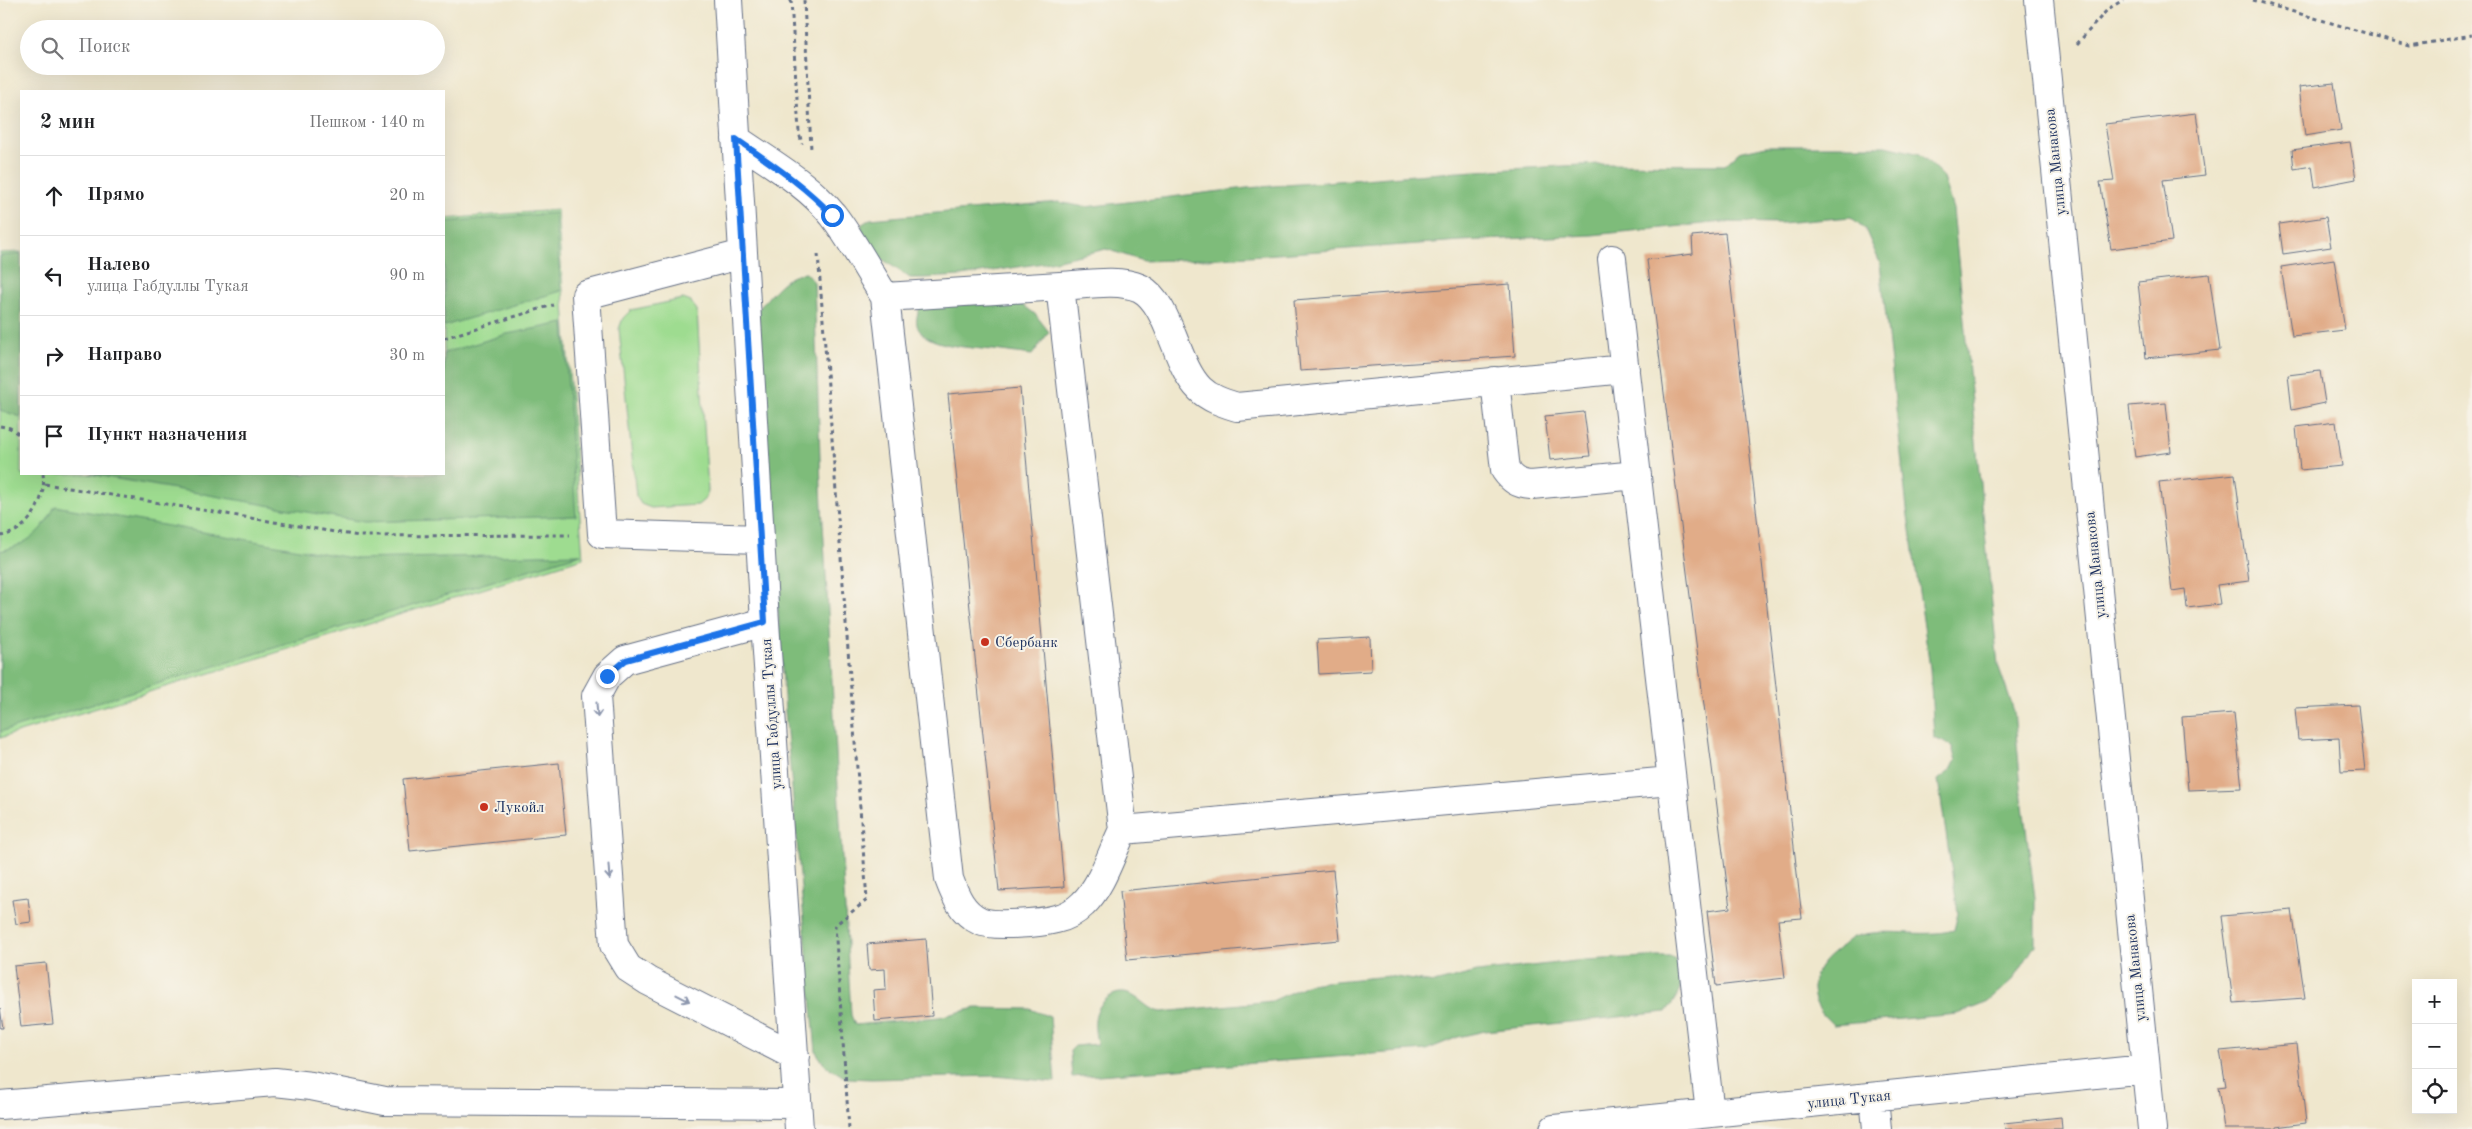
<!DOCTYPE html>
<html lang="ru">
<head>
<meta charset="utf-8">
<style>
	body { margin:0; font-family:"Old Standard TT",serif; background:#f6f6f6; color:#202124 }
	.controls { position:absolute; right:15px; bottom:15px; display:grid; overflow:hidden; border-radius:0px; box-shadow:0 5px 20px #0002 }
	.controls button { width:45px; height:45px; display:grid; place-items:center; padding:0; border:0; border-bottom:1px solid #e0e0e0; background:#fff; color:#202124; font:25px sans-serif }
	.stop { position:absolute; width:15px; height:15px; margin:-11px; border:4px solid #1a73e8; border-radius:50%; background:#fff }
	.stop.end { background:#1a73e8; border-color:#fff; box-shadow:0 1px 5px #0008 }
	.list { margin:0; padding:0; list-style:none }
	h2 { display:flex; justify-content:space-between; align-items:center; height:65px; margin:0; padding:0 20px; font-size:21px }
	h2 small { font-size:16px; font-weight:400; color:#757577 }
	.list li { display:grid; grid-template-columns:32px 1fr auto; gap:15px; align-items:center; box-sizing:border-box; height:80px; padding:0 20px; border-top:1px solid #e0e0e0 }
	.list b { display:block; font-size:19px; white-space:nowrap }
	.list p { margin:0; font-size:16px; white-space:nowrap; color:#757577 }
	.list em { font-size:16px; font-style:normal; color:#757577 }
	.icon { flex:none; width:28px; height:28px; fill:none; stroke:currentColor; stroke-width:2; stroke-linecap:round; stroke-linejoin:round }
	.map { position:relative; flex:none; width:2472px; height:1129px; overflow:hidden }
	.search { position:absolute; background:#fff; box-shadow:0 5px 20px #0002; left:20px; top:20px; width:425px; height:55px; display:flex; align-items:center; gap:12px; box-sizing:border-box; padding:0 18px; border-radius:28px; color:#757577; font-size:19px }
	.panel { position:absolute; background:#fff; box-shadow:0 5px 20px #0002; left:20px; top:90px; width:425px; height:385px; border-radius:0px }
	.map>svg:first-child { display:block }
	.green { fill:#9edc90; stroke:#5c8677 }
	.forest { fill:#7ebc7a; stroke:#4c766c }
	.building { fill:#e1ac88 }
	.lines { fill:none; stroke-linecap:round; stroke-linejoin:round }
	.minor-casing { stroke:#656f85; stroke-width:30 }
	.path { stroke:#656f85; stroke-width:3; stroke-dasharray:4 4; stroke-linecap:butt }
	.minor { stroke:#fff; stroke-width:28 }
	.oneway { stroke:#8d97ae }
	.route { stroke:#1a73e8; stroke-width:6 }
	.poi-dot { fill:#c8321e; stroke:#f7f3e8; stroke-width:2 }
	.labels { text-anchor:middle; stroke-width:4; stroke-linejoin:round; paint-order:stroke }
	.street-label { font-size:15px; fill:#1b2f5e; stroke:#f7f3e8 }
	.poi-label { font-size:15px; fill:#1b2f5e; stroke:#f7f3e8; text-anchor:start }
</style>
</head>
<body>
<div class="map">
<svg width="2472" height="1129" viewBox="0 0 2472 1129">
	<rect width="100%" height="100%" fill="#f7f3e8"/>
	<filter id="ink" filterUnits="userSpaceOnUse"><feTurbulence type="fractalNoise" baseFrequency=".02" numOctaves="2"/><feDisplacementMap in="SourceGraphic" scale="10" xChannelSelector="R" yChannelSelector="G"/><feConvolveMatrix kernelMatrix="1 2 1 2 8 2 1 2 1" color-interpolation-filters="sRGB"/></filter>
	<filter id="wash" filterUnits="userSpaceOnUse"><feTurbulence type="fractalNoise" baseFrequency=".0096" numOctaves="4" result="noise"/><feDisplacementMap in="SourceGraphic" scale="20" xChannelSelector="R" yChannelSelector="G"/><feGaussianBlur stdDeviation="1.12" result="paint"/><feColorMatrix in="noise" values="0 0 0 0 0 0 0 0 0 0 0 0 0 0 0 0 0 1.4 0 .05"/><feComposite in="paint" operator="in"/></filter>
	<g filter="url(#wash)">
		<rect width="100%" height="100%" fill="#efe7cd"/>
		<path class="green" d="M557,210l26,348 -583,180v-485l21,-1v222h423v-255z
			M683,299l8,3 6,8 11,181 -3,8 -7,6 -47,3 -10,-4 -5,-8 -17,-167 4,-11 8,-8z"/>
		<path class="forest" d="M1766,146h120l34,8 22,21 11,34 45,456 16,46 8,87 13,100v47l-22,35 -25,22 -30,12 -125,11c-5,-6 -12,-11 -15,-18 -12,-22 -1,-42 18,-56 5,-4 12,-11 18,-14 32,-11 68,2 100,-7l4,-17 -20,-133 13,-10 5,-10 -5,-15 -17,-7 -4,-70 -23,-159 -27,-246 -15,-34 -14,-12 -70,6 -58,-1 -131,13 -131,6 -255,18 -63,2 -37,-12 -56,13 -89,14 -37,2h-14l-31,-21 -15,-18 -3,-14 9,-6 188,-17 27,5 162,-19 194,-15 158,-9 126,1 14,-13z
			M555,213l6,78 -117,35v-104z
			M21,254v163l-21,-7v-154z
			M806,273l8,9 7,206 30,527 4,10 84,-8 37,-9 54,1 20,8 5,65 -59,-6 -124,3 -26,-1 -21,-13 -9,-13 -31,-341 -28,-400c13,-15 27,-37 49,-38z
			M1019,302l16,12 14,18 -17,23c-17,-2 -34,-5 -50,-6 -23,-3 -82,-4 -61,-43z
			M564,323l12,193 -212,6 -275,-48h355v-121l63,-19z
			M55,506l301,53 225,-5 -581,178v-181c28,-6 43,-20 55,-45z
			M1647,957h24l8,6c5,23 1,30 -13,49l-181,19 -27,6 -32,13 -354,27 -2,-26 5,-5 22,-2c-1,-7 -3,-16 -2,-24 1,-17 20,-33 36,-25 12,5 17,16 31,17l110,-11 37,-17 16,-2 64,-6 45,7 43,-11 108,-12z"/>
		<g id="blocks">
			<path class="building" d="M2334,83l7,47 -36,6 -6,-49z
				M2196,113l9,62 -42,5 9,61 -61,8 -11,-67 14,-1 -9,-57z
				M2350,142l6,37 -41,8 -3,-21 -18,3 -2,-19z
				M2326,217l5,30 -48,7 -4,-30z
				M1725,233l77,685 -24,2 7,58 -69,8 -9,-75 23,-3 -83,-648 46,-6 -1,-18z
				M2334,259l11,71 -53,6 -11,-69z
				M2209,274l11,76 -74,8 -8,-76z
				M1510,284l5,72 -215,15 -6,-71z
				M2320,371l5,32 -33,7 -4,-35z
				M1020,388l44,499 -65,4 -51,-497z
				M2166,403l5,49 -36,5 -6,-51z
				M1584,412l6,44 -40,4 -5,-44z
				M2336,422l6,44 -42,4 -4,-43z
				M2235,474l14,107 -32,4 3,19 -33,4 -2,-19 -13,2 -13,-109z
				M1370,637l1,34 -52,3 -2,-34z
				M2358,705l7,66 -24,1 -2,-34 -41,2 -3,-32z
				M2234,713l8,75 -54,2 -6,-73z
				M559,763l7,72 -156,16 -7,-72z
				M1333,870l7,70 -213,20 -7,-69z
				M28,898l3,24 -15,2 -4,-24z
				M2292,910l13,88 -72,5 -11,-87z
				M926,939l6,77 -57,5 -2,-31 13,-1 -1,-20 -16,1 -2,-26z
				M46,963l7,61 -32,3 -7,-61z
				M0,1008l3,20h-3z
				M2297,1044l9,79 -30,4v2h-52l-6,-42 8,-1 -6,-35z
				M2061,1117l1,12h-57l-1,-6z"/>
		</g>
	</g>
	<g filter="url(#ink)">
		<use href="#blocks" fill-opacity="0" stroke="#656f85" stroke-width="1"/>
		<g class="lines">
			<g class="minor-casing">
				<path id="minor" d="M728,0l37,622 34,507
					M2039,0l113,1129
					M736,139c33,23 71,44 97,76 19,25 35,55 52,82
					M743,254l-157,41 16,239 158,5
					M1612,259l98,854
					M1060,286c25,-1 57,-8 80,2 30,15 35,77 60,101 10,10 24,14 37,18l388,-38
					M1495,381l10,89c7,10 13,14 26,15l106,-10
					M765,622l-140,38 -18,16 -11,20 18,249 14,23 20,13 147,75
					M1123,830c-12,24 -21,56 -40,74 -8,8 -17,13 -27,15 -15,4 -63,8 -76,2 -18,-8 -25,-26 -31,-42l-64,-582 175,-11 63,544 548,-49
					M1874,1097l3,32
					M0,1105l275,-23 36,4 74,15 412,3
					M1554,1129l591,-60"/>
			</g>
			<path class="path" d="M791,0l8,132 3,12
				M804,0l7,150
				M2253,0l157,46 62,-11
				M2077,44l31,-35 15,-9
				M818,254l49,646 -32,25 14,204
				M444,338l109,-33
				M0,426l10,2 11,8
				M45,484l314,52 211,-1
				M0,536c28,-3 47,-36 43,-62"/>
			<use href="#minor" class="minor"/>
		</g>
		<defs><path id="oneway-shaft" d="M-6 0H5M1.5-3L5.5 0L1.5 3" fill="none" stroke-width="1.6" stroke-linecap="round" stroke-linejoin="round" transform="scale(1.25)"/></defs>
		<g class="oneway">
			<use href="#oneway-shaft" transform="translate(597 710) rotate(86)"/>
			<use href="#oneway-shaft" transform="translate(609 872) rotate(86)"/>
			<use href="#oneway-shaft" transform="translate(683 998) rotate(27)"/>
		</g>
	</g>
	<g class="lines" filter="url(#ink)">
		<path class="route" d="M607,676l19,-16 139,-38 -29,-483c34,24 68,46 96,76"/>
	</g>
	<g class="poi-dot">
		<circle cx="985" cy="642" r="5"/>
		<circle cx="484" cy="807" r="5"/>
	</g>
	<g class="labels">
		<g class="street-label">
			<text transform="translate(2055 162) rotate(-96)" y="5">улица Манакова</text>
			<text transform="translate(2095 565) rotate(-96)" y="5">улица Манакова</text>
			<text transform="translate(771 714) rotate(-94)" y="5">улица Габдуллы Тукая</text>
			<text transform="translate(2135 968) rotate(-96)" y="5">улица Манакова</text>
			<text transform="translate(1849 1099) rotate(-6)" y="5">улица Тукая</text>
		</g>
		<g class="poi-label">
			<text x="995" y="647">Сбербанк</text>
			<text x="494" y="812">Лукойл</text>
		</g>
	</g>
</svg>
<div class="controls">
<button>+</button>
<button>−</button>
<button><svg class="icon" aria-label="locate" viewBox="0 0 24 24"><circle cx="12" cy="12" r="6"/><path d="M12 2v4M12 18v4M2 12h4M18 12h4"/></svg></button>
</div>
<div class="stop" style="left:832px;top:215px"></div>
<div class="stop end" style="left:607px;top:676px"></div>
<div class="search"><svg class="icon" aria-label="search" viewBox="0 0 24 24"><circle cx="10" cy="10" r="6"/><path d="M15 15l6 6"/></svg>Поиск</div>
<section class="panel">
<h2>2 мин<small>Пешком · 140 m</small></h2>
<ul class="list">
<li><svg class="icon" aria-label="ahead" viewBox="0 0 24 24"><path d="M12 20V5M6 11l6-6 6 6"/></svg><div><b>Прямо</b></div><em>20 m</em></li>
<li><svg class="icon" aria-label="left" viewBox="0 0 24 24"><path d="M17 20v-9H6M10 6l-5 5 5 5"/></svg><div><b>Налево</b><p>улица Габдуллы Тукая</p></div><em>90 m</em></li>
<li><svg class="icon" aria-label="right" viewBox="0 0 24 24"><path d="M7 20v-9h11M14 6l5 5-5 5"/></svg><div><b>Направо</b></div><em>30 m</em></li>
<li><svg class="icon" aria-label="arrive" viewBox="0 0 24 24"><path d="M6 21V4h12l-3 4 3 4H6"/></svg><div><b>Пункт назначения</b></div></li>
</ul>
</section>
</div>
</body>
</html>
